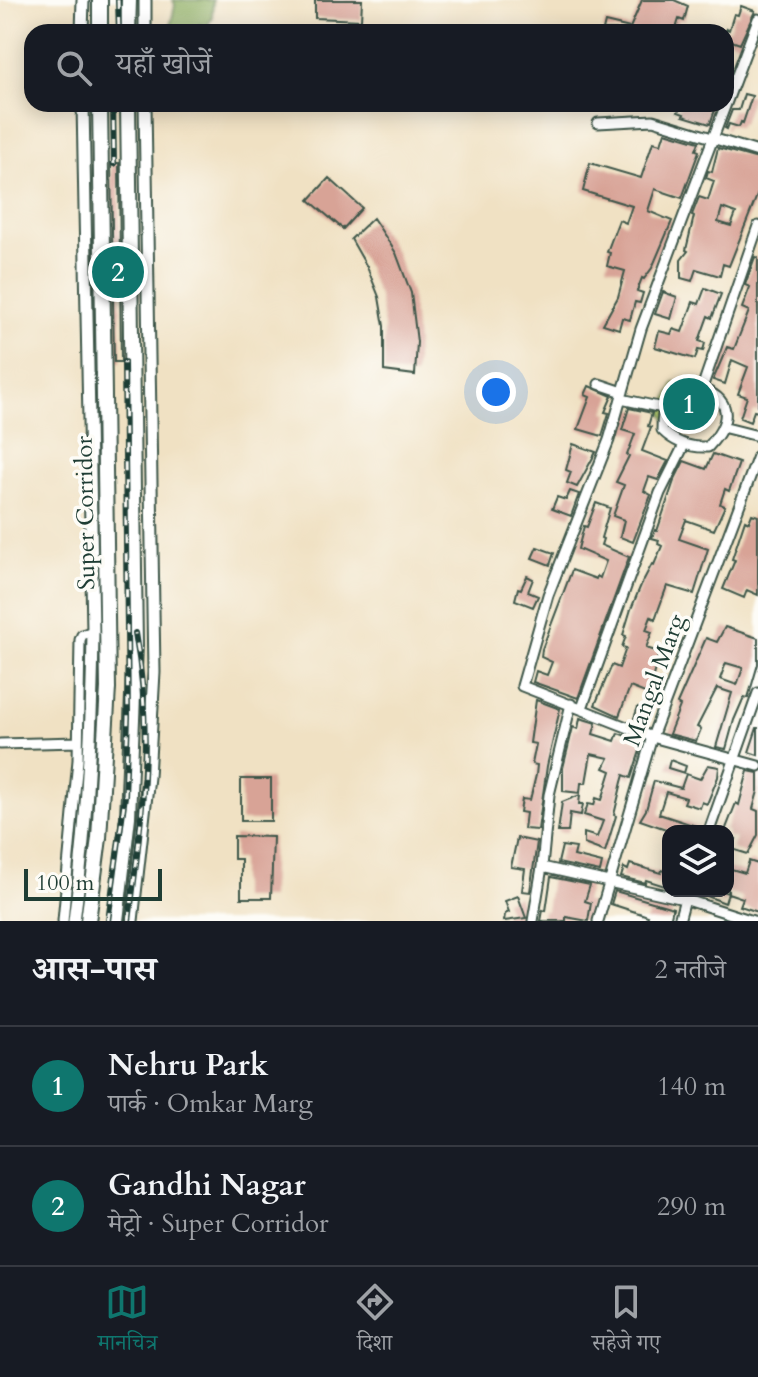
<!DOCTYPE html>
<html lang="hi">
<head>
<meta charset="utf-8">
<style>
	body { margin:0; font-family:Cardo,"Noto Serif Devanagari",serif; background:#20242c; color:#f1f3f6 }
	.controls { position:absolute; right:24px; bottom:24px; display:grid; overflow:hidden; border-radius:16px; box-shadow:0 4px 20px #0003 }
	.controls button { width:72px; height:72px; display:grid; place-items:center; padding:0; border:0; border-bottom:2px solid #363941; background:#171b24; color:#f1f3f6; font:40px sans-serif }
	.scale { position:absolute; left:24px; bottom:20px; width:138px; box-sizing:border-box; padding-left:8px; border:4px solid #1f3d34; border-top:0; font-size:22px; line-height:28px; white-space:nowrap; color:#1f3d34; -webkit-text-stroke:6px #fdfcf7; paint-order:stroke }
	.you { position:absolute; left:496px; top:392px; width:28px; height:28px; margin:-20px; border:6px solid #fff; border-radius:50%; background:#1a73e8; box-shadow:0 0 0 12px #1a73e833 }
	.badge { display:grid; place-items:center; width:52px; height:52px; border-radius:50%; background:#0f766e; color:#fff; font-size:26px; font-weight:700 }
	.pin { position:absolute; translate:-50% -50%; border:4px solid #fff; box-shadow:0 2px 8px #0006 }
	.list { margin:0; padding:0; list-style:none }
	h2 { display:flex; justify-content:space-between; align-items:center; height:104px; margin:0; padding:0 32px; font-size:34px }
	h2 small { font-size:26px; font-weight:400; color:#9ea1a6 }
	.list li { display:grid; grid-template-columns:52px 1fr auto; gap:24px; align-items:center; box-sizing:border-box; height:120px; padding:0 32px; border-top:2px solid #363941 }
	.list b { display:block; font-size:30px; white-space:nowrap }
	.list p { margin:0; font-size:26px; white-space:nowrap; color:#9ea1a6 }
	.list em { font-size:26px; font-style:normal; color:#9ea1a6 }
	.icon { flex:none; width:44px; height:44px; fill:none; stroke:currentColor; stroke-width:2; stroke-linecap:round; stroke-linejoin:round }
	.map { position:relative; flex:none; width:758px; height:921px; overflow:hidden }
	.search { position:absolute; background:#171b24; box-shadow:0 4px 20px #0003; left:24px; right:24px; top:24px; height:88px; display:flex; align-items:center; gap:20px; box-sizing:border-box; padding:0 28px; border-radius:24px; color:#9ea1a6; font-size:30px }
	.sheet { height:344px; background:#171b24 }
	nav { display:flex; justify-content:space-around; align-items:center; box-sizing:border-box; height:112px; border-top:2px solid #363941; background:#171b24; font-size:22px; color:#9ea1a6 }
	nav a { display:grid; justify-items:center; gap:4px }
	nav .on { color:#0f766e }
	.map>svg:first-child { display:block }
	.green { fill:#b1c86d; stroke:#688250; stroke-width:2 }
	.forest { fill:#8cac60; stroke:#56744a; stroke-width:2 }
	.building { fill:#d8a396; fill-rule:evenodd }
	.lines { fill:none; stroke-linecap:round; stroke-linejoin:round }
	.minor-casing { stroke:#3e5649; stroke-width:13 }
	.tertiary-casing { stroke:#3e5649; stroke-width:15 }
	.primary-casing { stroke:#3e5649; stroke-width:18 }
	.minor { stroke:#fff; stroke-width:9 }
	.tertiary { stroke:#fff; stroke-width:11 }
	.primary { stroke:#fff; stroke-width:14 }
	.rail-casing { stroke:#1f3d34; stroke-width:6 }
	.rail { stroke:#fdfcf7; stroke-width:3; stroke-dasharray:9; stroke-linecap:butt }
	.labels { text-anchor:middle; stroke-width:7; stroke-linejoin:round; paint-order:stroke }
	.street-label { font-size:24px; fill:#1f3d34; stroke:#fdfcf7 }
</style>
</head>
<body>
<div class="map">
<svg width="758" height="921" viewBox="0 0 758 921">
	<rect width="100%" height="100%" fill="#fdfcf7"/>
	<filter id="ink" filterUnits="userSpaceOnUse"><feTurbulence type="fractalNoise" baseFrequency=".0125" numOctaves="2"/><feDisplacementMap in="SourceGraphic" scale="16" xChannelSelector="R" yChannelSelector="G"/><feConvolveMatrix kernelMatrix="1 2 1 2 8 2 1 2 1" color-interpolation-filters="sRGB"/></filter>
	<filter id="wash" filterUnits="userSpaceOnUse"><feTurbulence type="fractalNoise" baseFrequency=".006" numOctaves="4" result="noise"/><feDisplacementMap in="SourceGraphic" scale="32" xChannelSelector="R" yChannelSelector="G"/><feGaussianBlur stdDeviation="1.8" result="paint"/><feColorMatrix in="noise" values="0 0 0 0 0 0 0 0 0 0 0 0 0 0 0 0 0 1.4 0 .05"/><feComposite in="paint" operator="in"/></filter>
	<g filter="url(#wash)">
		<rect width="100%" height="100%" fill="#f0e1c3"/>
		<path class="green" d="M678,382l35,9 3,6 -13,35 -5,2 -31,-13 -5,-9 12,-29z"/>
		<path class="forest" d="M173,0h40l-1,17 -5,10 -7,-3 -12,8h-19l6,-27z"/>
		<g id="blocks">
			<path class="building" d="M315,0h47l-1,20 -46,-2z
				M642,0h32l14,6 -4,15 -5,-2 -4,13 -72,-2 2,-8 25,6z
				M741,6l14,5 -15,33 -14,-5v-10l3,1 5,-16 4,1z
				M744,94l8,2 -9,27 -2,-1 -2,5 -10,-3 -2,5 -2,-1 7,-18h7z
				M681,104h36l-7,20 -27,-8 1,-2 -6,-2z
				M665,132l34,10 -3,8 3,1 -17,47 -27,-9 -7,22 24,10 -20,47 -8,11 -2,-1 -5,13 6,2 -3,10 -5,-1 -5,18 -8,-2 -3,11 -16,-5 15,-27 7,-26 -18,-5 3,-13 -3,-1 12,-32 7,3 6,-17 -49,-15 7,-28 51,15 12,-36 8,2z
				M718,148l40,11v34l-29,73 -6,-2 -3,12 -24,-7 -4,12 -11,-3v-18l7,-9 -2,-1 8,-34 -2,-1 7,-18 9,3 6,-19 -8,-3 2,-7 4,1zM722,208l14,5 -5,13 -13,-4z
				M111,163h8l2,199h-7z
				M329,178l33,30 -19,21 -34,-29z
				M373,218l23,35 15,40 6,49 -2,33 -31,-4v-45l-5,-29 -12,-30 -16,-28z
				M755,257l3,1v154l-4,-1 -4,11 -10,-4 7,-21 -9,-3 10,-27 -16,-7 -7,24 -12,-4 14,-33 7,2 15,-38 -7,-3 8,-21 -5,-2z
				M705,288l16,6 -9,24 -4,-2 -9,25 6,2 -2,8 -5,-1 -3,9 -40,-12 4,-16 12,3 2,-5 9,3 11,-30 6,2z
				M663,292l14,5 -6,22 -16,-5z
				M589,386l23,10 -7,16 4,1 -7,23 -24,-7 12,-32 -5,-2z
				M629,408l23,5 -4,13 3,1 -9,24 26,10 -10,19 -9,-3 -5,14 7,4 -18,47 -13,-5 4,-17 -11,-4 11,-31 -8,-3 13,-26 -2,-1 8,-21 -13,-4z
				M573,444l23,8 -19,35 -10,-4 4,-11 -5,-2z
				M713,454l26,9 -10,28 -4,-2 -5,15 5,2 -11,24 -28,-10 -7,19 29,10 -14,45 -27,-8 -12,33 -4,-2 -5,13 6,2 -6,16 13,4 -7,28 3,1 -5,14 -20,-8 -11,29 -24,-11 17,-40 7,3 7,-20 -4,-1 4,-11 -3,-1 8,-26 10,-24 11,-21 2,1 8,-19 -4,-2 1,-4 -7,-2 3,-8 2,1 17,-50 10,-20 22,8z
				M570,491l9,3 -8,22 -19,-7 5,-12 9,3z
				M596,503l14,5 -9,30 2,1 -2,6 28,12 -51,141 -45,-16 3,-11 11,4 5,-13 -11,-5 1,-8 30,-79 24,9 1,-3 3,2 6,-17 -28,-12 6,-23 3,1z
				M752,514l6,2v79l-11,-5 -3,8 -21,-9 12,-29 -3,-1 13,-39 4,2z
				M537,547l17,6 -4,12 -18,-7z
				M527,576l6,3 -5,13 10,4 -5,11 -18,-7 3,-12 3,1z
				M725,627l33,11v26l-10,34 -4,-1 -10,23 -8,29 -10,-2 16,-54 -15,-5 -20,39 4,2 -5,12 -27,-7 11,-28 -3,-2 29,-66 11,4zM726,663l17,5 -6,17 -17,-6z
				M536,700l24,9 -13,57 -9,64 -14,-1 2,-16 -6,-1 2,-13 8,1 6,-25 1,-10 -5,-1 4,-20 -6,-1z
				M638,707l10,4 -4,11 -10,-4z
				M580,718l16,5 -3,11 22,7 3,-8 25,9 -12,36 -7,-3 -2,7 -8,33 2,1 -11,36 -21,-8v-11l13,4 6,-16 -19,-6 4,-11 6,1 2,-7 6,2 9,-29 -7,-3 5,-10 -18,-4 -5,29h-5l-1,10 -17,-2v-23l10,-41 5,2z
				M757,728h1v27l-9,-3z
				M670,760l16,6 -2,7 -16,-5z
				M708,765l11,2 -1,10 -11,27 -5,-2 -2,6 -16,-5 2,-5 -20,-6 -7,22 43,14v3h-36v-2l-26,-9 6,-10 8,-29 27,7 5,-14 14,5z
				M748,771l10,2v18l-5,18 5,2v24l-10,19 -16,-5 4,-10 -8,-3v-5h-3l11,-28 3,2z
				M241,779h30v42h-30z
				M580,795l-1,9h4l-2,11 -11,-2 -2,19h-10l4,-30z
				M234,836l39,1 -2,61h-30v-39h-7z
				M517,838l20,4 -7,50 -8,-1 3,-22 -14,-2z
				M562,846l14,2 -2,8 28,7 -2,9 -42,-9z
				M749,861l9,3v48l-18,-6 3,-8 -15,-5v-25l17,5z
				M630,864l31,9 1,-3 6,2v15l-22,-7 -1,3 -24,-6 3,-9 4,2z
				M551,877l39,8 -5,16 6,2 -3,18 -22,-4v4h-25l2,-11 3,1z
				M615,891l58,17 -3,13h-24l2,-5 -6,-2 -31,-10z
				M694,891h28l6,2 -3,10z
				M518,896l8,22 -22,3 1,-7 4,-2 -4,-11z"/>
		</g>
	</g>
	<g filter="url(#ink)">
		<use href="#blocks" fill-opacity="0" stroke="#3e5649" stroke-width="2"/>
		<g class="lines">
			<g class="minor-casing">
				<path id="minor" d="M758,19l-117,310 -32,111 -61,155 -26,91 130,51 106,29
					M598,123l55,-3 105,32
					M599,384l24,8
					M688,386c41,7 49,30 20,61 -19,1 -33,-4 -46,-17 0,-20 3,-41 26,-44z
					M702,388l56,-162
					M621,399l42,9
					M722,427l36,9
					M582,708l78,-215 24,-48
					M0,744l78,-2
					M709,831l49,-138
					M542,867l142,32 69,22
					M63,921l15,-161 2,-120 2,-5 11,-4
					M533,921l9,-54 7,-72 22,-91
					M598,921l54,-184 106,-281
					M679,921l8,-30"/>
			</g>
			<g class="tertiary-casing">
				<path id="tertiary" d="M82,32l1,-32
					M145,32v-32
					M74,921c13,-96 18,-193 19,-290l-10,-527
					M132,921l16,-144 6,-105 -9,-568"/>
			</g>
			<g class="primary-casing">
				<path id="primary" d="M100,32v-32
					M128,32l1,-32
					M88,921l11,-83 9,-150 -8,-584
					M116,921l12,-104 7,-171 -7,-542"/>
			</g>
			<use href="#minor" class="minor"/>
			<use href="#tertiary" class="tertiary"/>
			<use href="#primary" class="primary"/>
			<g class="rail-casing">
				<path id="rail" d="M118,0l1,32
					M113,104l1,60
					M108,921l17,-125 3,-79 -4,-355
					M129,921c13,-102 25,-186 6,-288"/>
			</g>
			<use href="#rail" class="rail"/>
		</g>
	</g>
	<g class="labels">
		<g class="street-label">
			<text transform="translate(85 513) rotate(-91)" y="8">Super Corridor</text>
			<text transform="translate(654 680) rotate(-70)" y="8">Mangal Marg</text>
		</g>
	</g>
</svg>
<div class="controls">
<button><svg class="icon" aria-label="layers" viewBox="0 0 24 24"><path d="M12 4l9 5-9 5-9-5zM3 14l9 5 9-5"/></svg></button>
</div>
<div class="scale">100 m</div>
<div class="you"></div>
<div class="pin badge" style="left:689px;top:404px">1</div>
<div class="pin badge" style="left:118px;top:272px">2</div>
<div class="search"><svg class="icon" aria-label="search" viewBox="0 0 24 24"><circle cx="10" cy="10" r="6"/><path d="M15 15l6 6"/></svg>यहाँ खोजें</div>
</div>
<section class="sheet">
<h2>आस-पास<small>2 नतीजे</small></h2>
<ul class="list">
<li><span class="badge">1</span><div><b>Nehru Park</b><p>पार्क · Omkar Marg</p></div><em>140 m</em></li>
<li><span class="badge">2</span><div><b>Gandhi Nagar</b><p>मेट्रो · Super Corridor</p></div><em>290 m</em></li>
</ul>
</section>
<nav>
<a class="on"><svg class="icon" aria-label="map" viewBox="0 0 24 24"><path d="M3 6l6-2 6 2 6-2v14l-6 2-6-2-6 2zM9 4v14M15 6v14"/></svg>मानचित्र</a>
<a><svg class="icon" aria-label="directions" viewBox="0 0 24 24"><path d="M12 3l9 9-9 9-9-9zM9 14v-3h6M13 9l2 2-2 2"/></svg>दिशा</a>
<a><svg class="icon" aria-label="saved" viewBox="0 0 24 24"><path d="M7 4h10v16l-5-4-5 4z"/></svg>सहेजे गए</a>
</nav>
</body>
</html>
